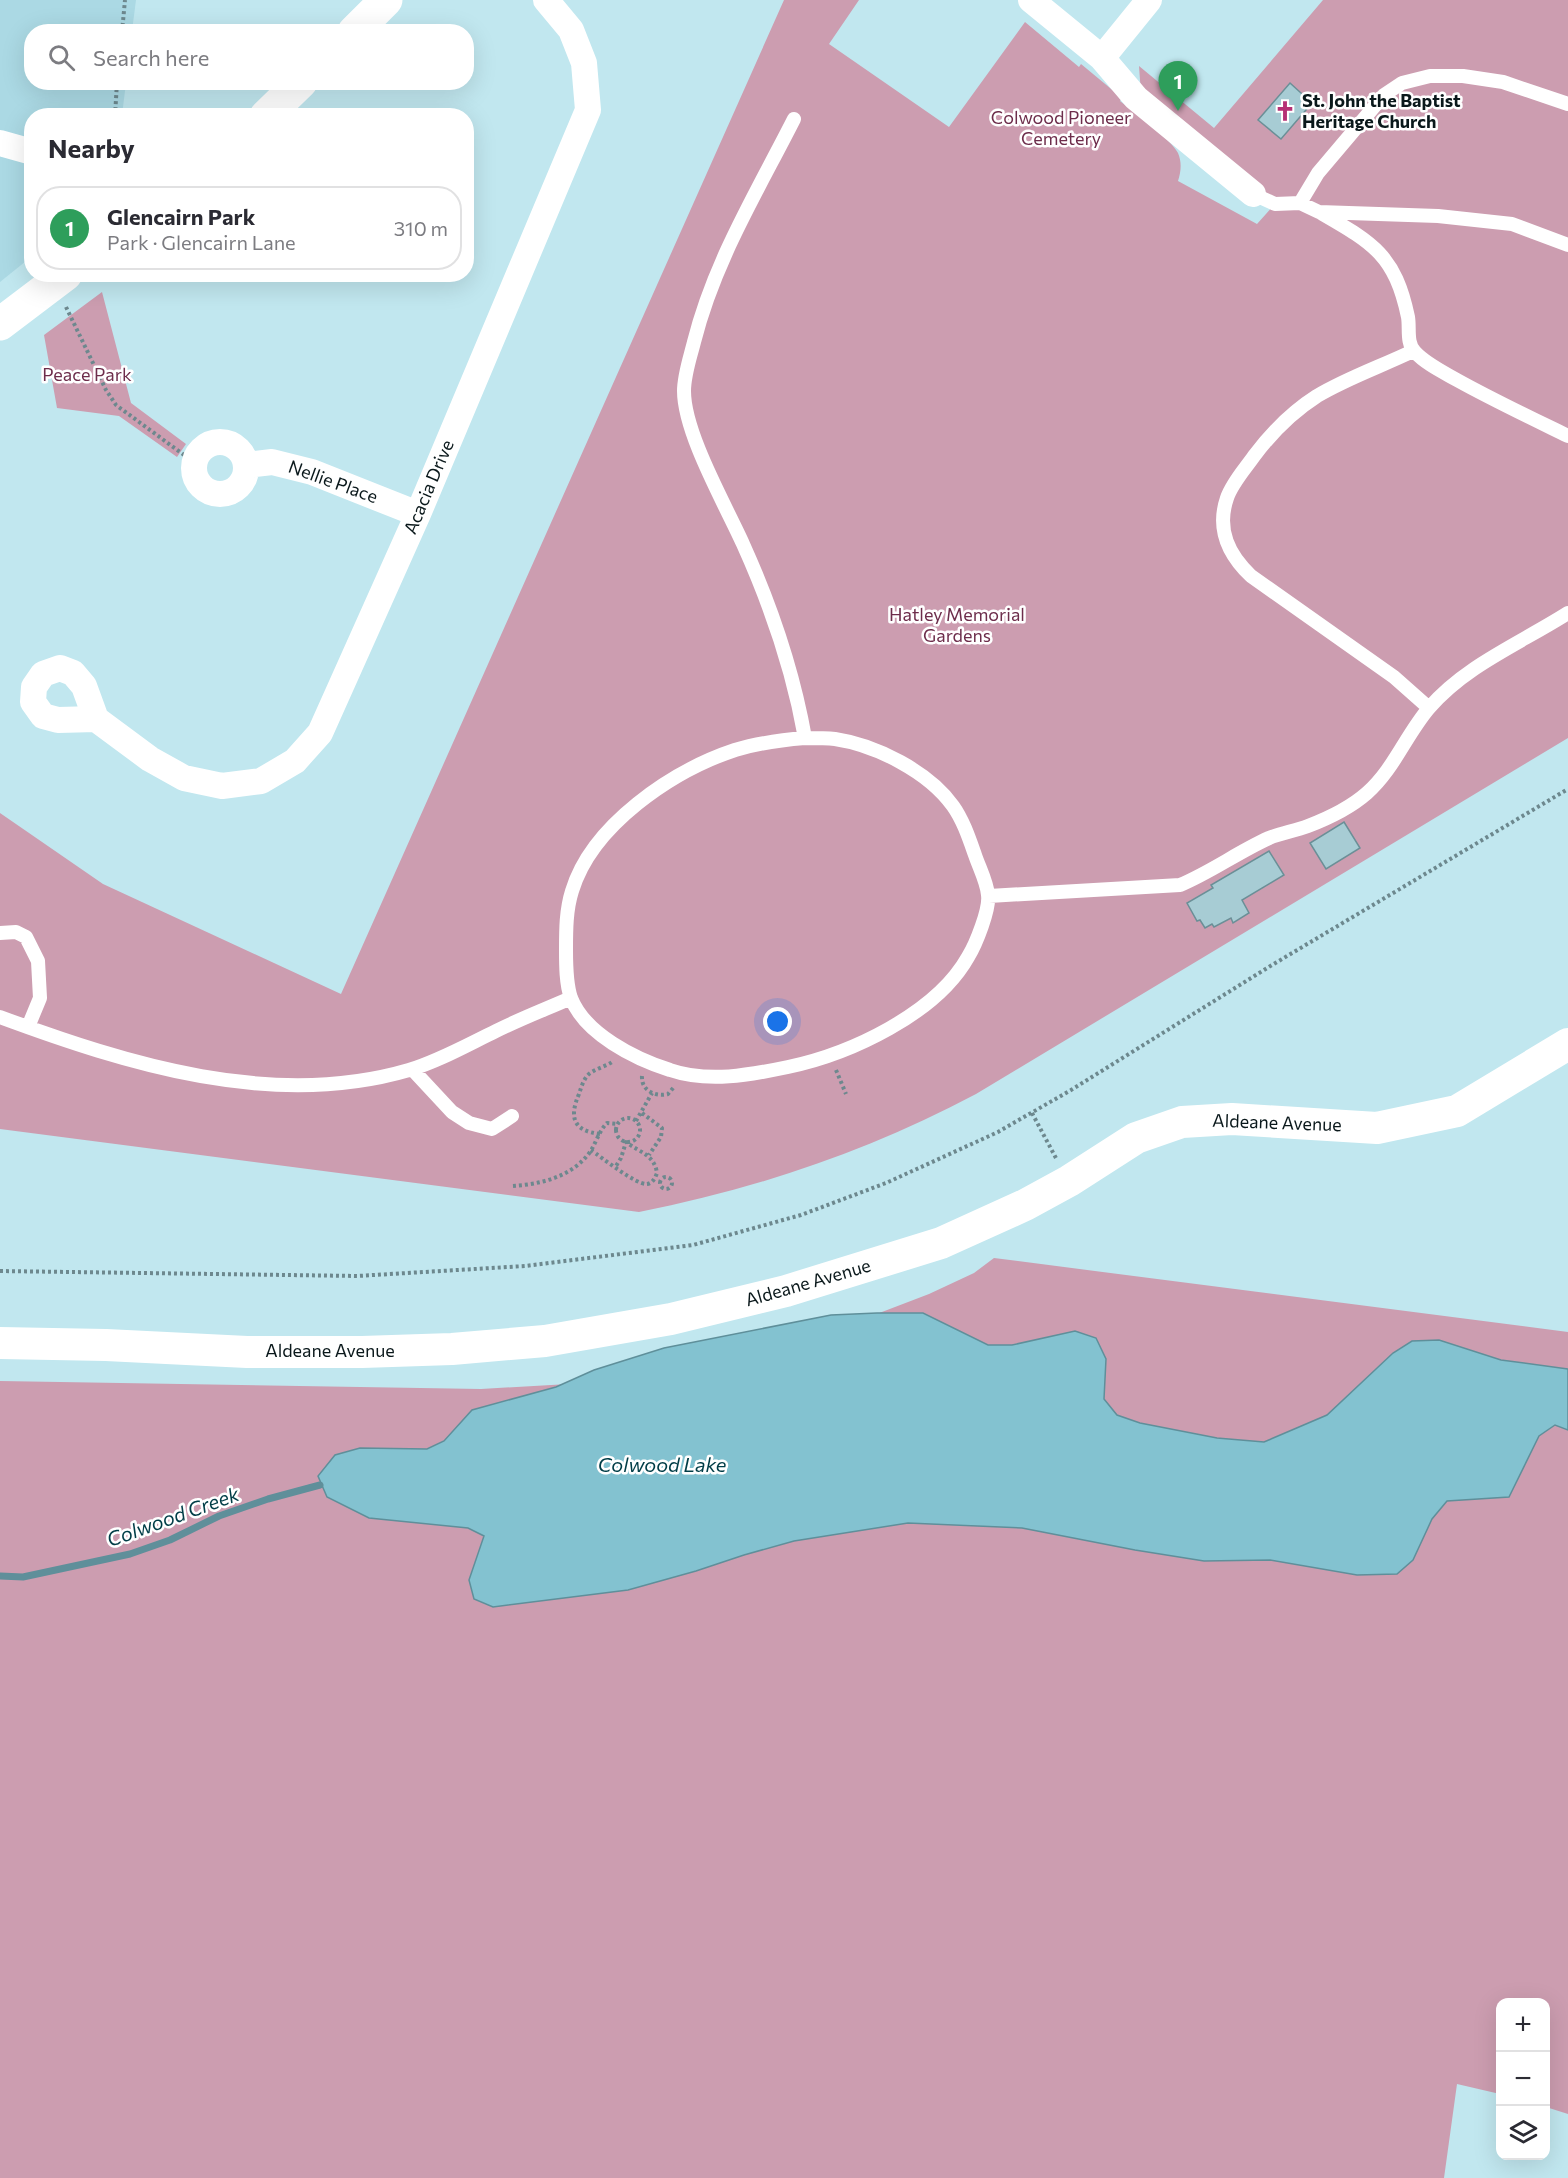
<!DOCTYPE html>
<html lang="en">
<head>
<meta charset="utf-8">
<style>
	body { margin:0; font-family:Commissioner,sans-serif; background:#f7f7f7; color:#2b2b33 }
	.controls { position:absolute; right:18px; bottom:18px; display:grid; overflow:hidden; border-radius:12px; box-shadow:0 6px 24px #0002 }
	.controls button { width:54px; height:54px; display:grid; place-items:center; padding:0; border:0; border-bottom:2px solid #e1e1e2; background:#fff; color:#2b2b33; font:30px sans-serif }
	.you { position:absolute; left:778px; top:1022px; width:21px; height:21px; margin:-15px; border:4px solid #fff; border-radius:50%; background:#1a73e8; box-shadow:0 0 0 9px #1a73e833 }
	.badge { display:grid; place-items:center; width:39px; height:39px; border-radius:50%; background:#b45309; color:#fff; font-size:20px; font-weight:700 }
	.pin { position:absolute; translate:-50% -50px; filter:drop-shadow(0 2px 3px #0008) }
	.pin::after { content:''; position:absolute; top:32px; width:21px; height:18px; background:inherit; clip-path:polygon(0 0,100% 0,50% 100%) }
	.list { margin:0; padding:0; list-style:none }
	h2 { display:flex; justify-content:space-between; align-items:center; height:78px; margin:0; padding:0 24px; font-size:26px }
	h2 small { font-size:20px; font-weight:400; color:#7c7c81 }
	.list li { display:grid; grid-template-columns:39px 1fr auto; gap:18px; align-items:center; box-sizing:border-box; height:84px; margin:0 12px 12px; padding:0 12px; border:2px solid #e1e1e2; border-radius:24px }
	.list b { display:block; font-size:22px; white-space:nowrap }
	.list p { margin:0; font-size:20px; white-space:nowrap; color:#7c7c81 }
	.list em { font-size:20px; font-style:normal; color:#7c7c81 }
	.icon { flex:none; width:33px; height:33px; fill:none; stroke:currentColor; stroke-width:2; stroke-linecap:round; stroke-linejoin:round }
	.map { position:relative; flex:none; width:1568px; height:2178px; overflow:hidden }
	.search { position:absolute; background:#fff; box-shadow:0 6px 24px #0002; left:24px; top:24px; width:450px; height:66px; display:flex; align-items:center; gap:15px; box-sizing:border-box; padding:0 21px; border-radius:24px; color:#7c7c81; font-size:22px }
	.panel { position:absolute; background:#fff; box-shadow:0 6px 24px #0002; left:24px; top:108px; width:450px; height:174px; border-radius:24px }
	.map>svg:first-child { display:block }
	.built { fill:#abd9e4 }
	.green { fill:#cc9db0 }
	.water { fill:#83c2d0; stroke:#5f8f9a; stroke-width:1.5 }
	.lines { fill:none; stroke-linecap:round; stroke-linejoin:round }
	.stream { stroke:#5f8f9a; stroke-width:7 }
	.building { fill:#a7ccd4; stroke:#6b8f97; stroke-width:1.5 }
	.path { stroke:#6d888e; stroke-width:4; stroke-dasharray:3 3; stroke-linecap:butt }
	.service { stroke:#fff; stroke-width:14 }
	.minor { stroke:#fff; stroke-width:26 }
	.tertiary { stroke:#fff; stroke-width:32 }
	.primary { stroke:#fff; stroke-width:33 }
	.labels { text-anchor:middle; stroke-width:5; stroke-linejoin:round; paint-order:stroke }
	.poi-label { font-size:18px; font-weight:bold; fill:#0a181b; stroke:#fff; text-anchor:start }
	.park-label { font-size:18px; fill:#6d2d4b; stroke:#fff }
	.street-label { font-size:18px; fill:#0a181b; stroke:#fff }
	.water-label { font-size:20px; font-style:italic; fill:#003d47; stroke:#fff }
</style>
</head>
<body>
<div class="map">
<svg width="1568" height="2178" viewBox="0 0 1568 2178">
	<rect width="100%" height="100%" fill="#c1e7ef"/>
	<path class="built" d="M0,0h136l-4,31 -100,1v50l94,1 -4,32 -90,1 -1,141 -31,25z"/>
	<path class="green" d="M784,0h75l-30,44 120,83 76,-105 54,45 2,-3 41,34 -2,3c14,11 51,38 58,52 4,9 3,19 0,28l79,43 17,-19 -133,-111 -2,-28 75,62 109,-128h245v738l-592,356c-108,57 -216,94 -337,118l-639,-83v-316l103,71 238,110z
		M102,292l29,111 55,41 -9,13 -58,-41 -62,-8 -13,-73z
		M994,1258l574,74v782l-22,-7v-105h-46v92l-43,-10 -13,94h-1444v-797l481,8 122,-7 224,-49 102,-39 45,-21z"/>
	<path class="water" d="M877,1313h46l65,32h24l63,-14 21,7 10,21 -2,40 13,16 23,8 77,15 47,4 63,-27 66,-62 19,-12 27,-1 62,20 67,9v61l-13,-5 -16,11 -30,61 -62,4 -15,18 -19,41 -16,14 -40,1 -87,-15 -66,1 -69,-11 -113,-22 -114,-5 -114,18 -50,14 -48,16 -68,19 -135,17 -19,-8 -5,-19 15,-44 -16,-8 -99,-10 -42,-21 -9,-21 17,-21 25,-7 67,1 17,-8 28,-31 84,-23 38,-17 70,-22 167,-33z"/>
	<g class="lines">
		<path class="stream" d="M0,1576l23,1 107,-23 40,-14 49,-24 49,-17 52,-14"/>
	</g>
	<path class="building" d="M1290,83l22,20 -31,36 -23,-19z
		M1344,822l16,26 -34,21 -16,-26z
		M1269,851l15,24 -42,25 7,13 -16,10 -2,-5 -17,9 -2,-3 -7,4 -5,-8 -3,1 -10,-18 26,-15 -2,-3z"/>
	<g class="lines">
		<path class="path" d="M122,32l3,-32
			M115,116l2,-34
			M66,307l40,83 10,15 68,50 10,6
			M836,1070l10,24
			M642,1076c-1,15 14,21 26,18l6,-7
			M642,1113l20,15 -1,9 -12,18
			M1032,1113l25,47
			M616 1130a12 12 0 1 1 24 0a12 12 0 1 1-24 0Z
			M636,1121l16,-28
			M600,1134c-27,-3 -31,-17 -21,-40 2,-6 4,-13 8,-18 6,-7 18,-9 25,-14
			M591,1150c10,7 45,35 56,34 6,-1 8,-6 10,-11 -3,-19 -17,-20 -31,-31l-5,16 -5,8
			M660 1183a6 6 0 1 1 12 0a6 6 0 1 1-12 0Z
			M513,1186c28,-2 59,-9 77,-34 6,-9 9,-21 17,-29l11,1
			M0,1271l357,5 168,-10 168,-21 108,-30 85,-32 112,-51 73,-42 201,-125 296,-176"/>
		<path class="service" d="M1568,104l-65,-22 -40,-6h-33l-28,7 -18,12 -66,78 -18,30 19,9 119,4 74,8 56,21
			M794,119c-37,73 -80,143 -100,223 -4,16 -10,33 -10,49 0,42 41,113 59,153 28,62 50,126 62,194
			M1253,194l22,10 25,-1
			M1321,213c52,30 74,42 87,104 2,11 -2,26 7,35 11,12 28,20 42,28 36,20 74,38 111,56
			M1413,351c-31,15 -66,27 -96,45 -25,16 -45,36 -63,60 -9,13 -22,27 -27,42 -11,32 2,57 24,78l143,101 35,31
			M805,738c10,0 21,0 30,1 41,6 94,33 118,67 10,14 16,32 22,49 4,12 12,27 13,40 2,14 -12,49 -20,62 -32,57 -118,97 -180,110 -38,8 -80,16 -118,3 -35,-11 -85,-36 -99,-72 -5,-14 -5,-33 -5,-48 0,-20 0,-40 6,-59 20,-66 100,-120 163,-141 23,-7 46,-10 70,-12z
			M989,896l191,-11c31,-13 58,-33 89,-47 12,-5 26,-7 39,-12 21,-8 42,-18 59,-33 27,-24 39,-58 62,-85 37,-43 92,-65 139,-95
			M0,933l16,-1 10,5 12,24 2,37 -12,29
			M0,1017c127,47 273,93 409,53 30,-9 58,-25 87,-39 24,-12 50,-22 75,-33
			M412,1069l40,43 17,11 23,6 20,-13"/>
		<path class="minor" d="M1031,0l71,58 34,40 117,96
			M1102,58l47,-58
			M0,143l32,9
			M194 468a26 26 0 1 1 52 0a26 26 0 1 1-52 0Z
			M246,465l26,-3 40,10 106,42
			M96,719l-38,1 -15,-4 -10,-14 1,-15 9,-13 17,-6 13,5 11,13 12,33 54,40 34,19 38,8 39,-5 34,-20 25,-28 98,-219 170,-404 -4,-47 -13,-33 -25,-30"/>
		<path class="tertiary" d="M0,1343l106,2 141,7h115l90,-3 93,-8 126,-22 115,-28 155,-48 84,-38 44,-24 67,-43 46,-16 50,-3 145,9 80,-17 111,-67"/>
		<path class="primary" d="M354,32l32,-32
			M266,116l35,-34
			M0,324l66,-50"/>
	</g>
	<defs>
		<g id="church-bare" transform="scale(1.62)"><path d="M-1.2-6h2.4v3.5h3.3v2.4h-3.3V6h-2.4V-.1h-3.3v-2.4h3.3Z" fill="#b53075" stroke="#fff" stroke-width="2.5" paint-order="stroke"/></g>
	</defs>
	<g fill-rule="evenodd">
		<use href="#church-bare" x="1285" y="111"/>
	</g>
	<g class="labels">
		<g class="poi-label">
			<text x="1302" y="107">St. John the Baptist<tspan x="1302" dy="21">Heritage Church</tspan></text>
		</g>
		<g class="park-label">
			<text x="1061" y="124">Colwood Pioneer<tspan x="1061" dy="21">Cemetery</tspan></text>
			<text x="87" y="381">Peace Park</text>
			<text x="957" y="621">Hatley Memorial<tspan x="957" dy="21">Gardens</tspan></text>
		</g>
		<g class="street-label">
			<text transform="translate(333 482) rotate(20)" y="6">Nellie Place</text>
			<text transform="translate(429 487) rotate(-67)" y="6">Acacia Drive</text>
			<text transform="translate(1277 1123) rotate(2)" y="6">Aldeane Avenue</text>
			<text transform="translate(808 1283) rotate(-16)" y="6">Aldeane Avenue</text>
			<text x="330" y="1357">Aldeane Avenue</text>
		</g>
		<g class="water-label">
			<text x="662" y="1472">Colwood Lake</text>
			<text transform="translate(173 1517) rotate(-20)" y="7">Colwood Creek</text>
		</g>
	</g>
</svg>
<div class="controls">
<button>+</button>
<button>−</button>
<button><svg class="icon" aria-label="layers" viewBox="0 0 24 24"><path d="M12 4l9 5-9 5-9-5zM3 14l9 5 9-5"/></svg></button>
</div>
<div class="you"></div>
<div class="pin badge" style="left:1178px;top:111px;background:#2e9e5b">1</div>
<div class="search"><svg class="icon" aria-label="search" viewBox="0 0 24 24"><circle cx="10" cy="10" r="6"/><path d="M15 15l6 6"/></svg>Search here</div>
<section class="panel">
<h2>Nearby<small></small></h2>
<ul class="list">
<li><span class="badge" style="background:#2e9e5b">1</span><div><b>Glencairn Park</b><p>Park · Glencairn Lane</p></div><em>310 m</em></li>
</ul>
</section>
</div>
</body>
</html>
